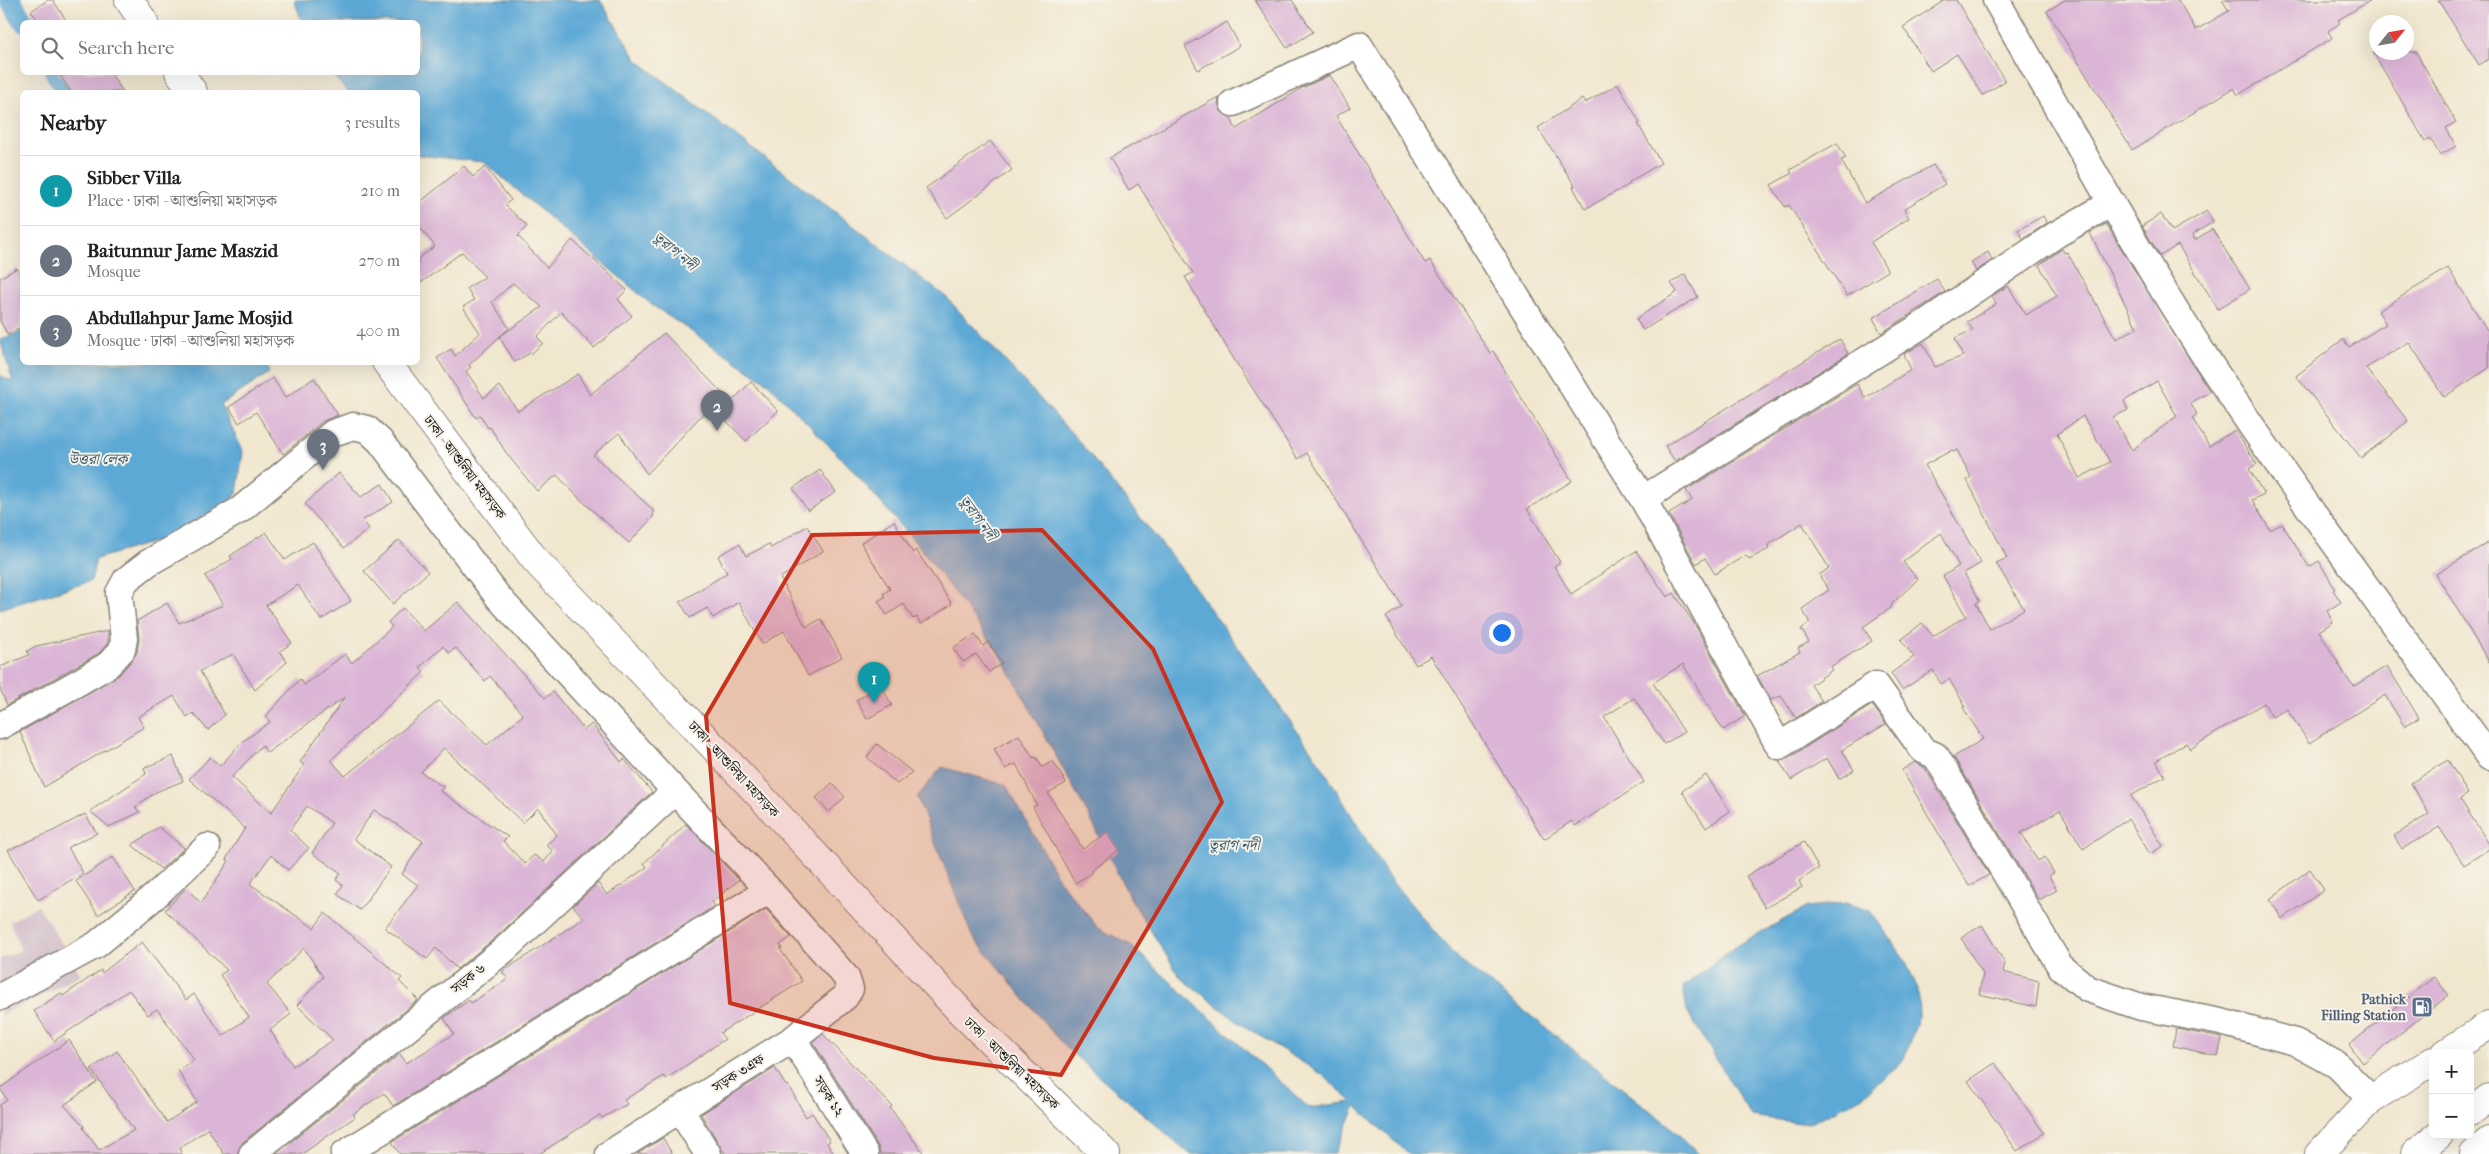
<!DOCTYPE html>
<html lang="en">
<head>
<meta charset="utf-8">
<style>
	body { margin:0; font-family:"IM FELL French Canon","Noto Serif Bengali",serif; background:#f2f2f2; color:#222 }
	.controls { position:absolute; right:15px; bottom:15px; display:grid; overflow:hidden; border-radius:8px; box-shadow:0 5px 20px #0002 }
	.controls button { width:45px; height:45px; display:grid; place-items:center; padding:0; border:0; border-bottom:1px solid #e0e0e0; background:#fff; color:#222; font:25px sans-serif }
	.compass { position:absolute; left:2369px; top:15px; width:45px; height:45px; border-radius:50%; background:#fff; box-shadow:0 5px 20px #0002; rotate:59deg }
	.you { position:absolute; left:1501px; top:632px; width:18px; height:18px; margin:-12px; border:4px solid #fff; border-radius:50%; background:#1a73e8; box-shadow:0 0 0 8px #1a73e833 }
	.badge { display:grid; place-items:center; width:32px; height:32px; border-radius:50%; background:#0f766e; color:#fff; font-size:16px; font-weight:700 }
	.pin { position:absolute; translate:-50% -41px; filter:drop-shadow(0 1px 2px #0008) }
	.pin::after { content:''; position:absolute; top:26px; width:18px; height:15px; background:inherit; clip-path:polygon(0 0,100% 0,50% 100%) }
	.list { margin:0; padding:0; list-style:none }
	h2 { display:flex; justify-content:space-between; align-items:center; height:65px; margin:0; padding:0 20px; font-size:21px }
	h2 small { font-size:16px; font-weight:400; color:#767676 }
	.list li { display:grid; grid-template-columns:32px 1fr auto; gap:15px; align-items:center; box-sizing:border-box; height:70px; padding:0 20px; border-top:1px solid #e0e0e0 }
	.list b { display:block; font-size:19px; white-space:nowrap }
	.list p { margin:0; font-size:16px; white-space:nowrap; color:#767676 }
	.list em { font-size:16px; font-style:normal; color:#767676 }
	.icon { flex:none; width:28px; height:28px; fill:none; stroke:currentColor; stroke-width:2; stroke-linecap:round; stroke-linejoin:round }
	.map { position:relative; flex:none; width:2489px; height:1154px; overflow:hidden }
	.search { position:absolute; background:#fff; box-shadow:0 5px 20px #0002; left:20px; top:20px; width:400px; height:55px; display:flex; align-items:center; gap:12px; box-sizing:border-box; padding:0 18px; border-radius:8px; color:#767676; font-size:19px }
	.panel { position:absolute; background:#fff; box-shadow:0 5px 20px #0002; left:20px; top:90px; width:400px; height:275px; border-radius:8px }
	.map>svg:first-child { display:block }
	.industrial { fill:#d1bdc9 }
	.water { fill:#5da9d6; stroke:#3c6279 }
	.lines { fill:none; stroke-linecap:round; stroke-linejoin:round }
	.canal { stroke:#5da9d6; stroke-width:21 }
	.building { fill:#dbb5d6; fill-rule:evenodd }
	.minor-casing { stroke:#868276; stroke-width:29 }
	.highway-casing { stroke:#868276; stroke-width:30 }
	.minor { stroke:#fff; stroke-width:26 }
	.highway { stroke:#fff; stroke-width:28 }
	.marked { fill:#c8321e; fill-opacity:0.2; stroke:#c8321e; stroke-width:4; stroke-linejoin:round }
	.labels { text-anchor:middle; stroke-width:4; stroke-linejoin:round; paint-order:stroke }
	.street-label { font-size:14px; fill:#1c1c1c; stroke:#f7f3e8 }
	.service-label { font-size:14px; font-weight:bold; fill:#4e5e75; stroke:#f7f3e8; text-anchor:end }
	.water-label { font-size:15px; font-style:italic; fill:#395b70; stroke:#f7f3e8 }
</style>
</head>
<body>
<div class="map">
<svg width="2489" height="1154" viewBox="0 0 2489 1154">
	<rect width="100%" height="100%" fill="#f7f3e8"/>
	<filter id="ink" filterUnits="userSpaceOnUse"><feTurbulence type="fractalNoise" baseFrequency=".02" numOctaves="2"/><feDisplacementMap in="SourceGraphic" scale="10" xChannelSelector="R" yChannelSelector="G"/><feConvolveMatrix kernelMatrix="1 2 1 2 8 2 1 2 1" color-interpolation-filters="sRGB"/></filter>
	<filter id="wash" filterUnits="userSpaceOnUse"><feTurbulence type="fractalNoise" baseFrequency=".0096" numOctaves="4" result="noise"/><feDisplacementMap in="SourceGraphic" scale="20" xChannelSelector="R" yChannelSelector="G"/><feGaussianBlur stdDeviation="1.12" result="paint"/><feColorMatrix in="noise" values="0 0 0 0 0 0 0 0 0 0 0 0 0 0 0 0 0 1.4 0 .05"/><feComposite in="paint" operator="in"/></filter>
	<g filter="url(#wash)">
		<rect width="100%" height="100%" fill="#f1e7cf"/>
		<path class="industrial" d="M38,905l43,70 -81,41v-57l21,-9 -11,-28z"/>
		<path class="water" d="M294,0h306l37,60 309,237 131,142 107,133 138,194 67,112 65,77 218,173 27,26h-291l-52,-48 -22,48h-144l-127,-109 -91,-109 -55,-139 25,-30 64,18 54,96 38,47 31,16 180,164 43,-6 -29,-27 -84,-52 -59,-46 -51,-81 -40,-80 -89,-162 -78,-104 -73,-84 -81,-83 -116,-78 -168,-143 -66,-7v-63h-70l-17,-19 87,-1v-50h-116z
			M22,331v31l244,1 3,10 -48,32 22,46 -6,42 -17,24 -49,20 -75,22 -5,22 -91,28v-234l13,7 -13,-42z
			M1846,903l24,8 34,47 14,31 1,27 -16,45 -44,38 -51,25 -57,-8 -64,-105 -4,-24 53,-41 71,-39z"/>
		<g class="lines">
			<path class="canal" d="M10,0l14,22
				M55,72l13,20"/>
		</g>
		<g id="blocks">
			<path class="building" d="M48,0h5l14,22h-28l-8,-11z
				M1255,0h37l21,32 -26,16z
				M1945,0h11l49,81 -22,14 -26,-41 -26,17 -28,-44z
				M2065,0h113l18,30 33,-19 -7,-11h149l-33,20 2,3 -12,8 4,7 -94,57 -4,-7 -102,62 -85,-139z
				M2438,0h51v59l-10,6z
				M1227,22l13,24 -42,24 -13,-24z
				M2373,52h43l40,70 -10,6 10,18 -16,9 -10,-17 -5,3z
				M58,72h52l13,20h-52z
				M1330,75l20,33 -14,8 89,147 5,-3 60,93 3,-2 79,130 -45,28 33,53 -6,4 17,28 65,-43 31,46 7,-4 21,32 50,91 -22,14 -40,-66 -30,19 31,49 -20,12 -30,-46 -30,19 40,65 -69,44 -3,-5 -28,18 -113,-183 -15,9 -30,-48 16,-11 -95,-153 -9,6 -63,-98 -50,-84 8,-4 -55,-89 -9,6 -19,-32 108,-61 2,13 10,7 6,12 66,-41z
				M1618,84l22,39 -2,1 23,39 -32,19 1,2 -45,25 -12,-22 2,-1 -37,-58 44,-29 3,4z
				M990,141l22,29 -65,48 -21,-30z
				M1837,143l9,15 -5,2 24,43 68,-38 12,19 -41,25 5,9 -38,24 17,29 -41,25 -58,-91 -4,2 -14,-22 21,-12 -2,-3z
				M464,166l9,11 12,-10 26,33 -6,5 22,21 -9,10 29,32 25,-28 55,50 -9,9 14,17 -38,32 -33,-36 -24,25 6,6 -12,11 -1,-1 -15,9 -16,-25 43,-30 -29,-24 -21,19 17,26 -40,37 2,2 -5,4 18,27 16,-12 18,25 60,-37 12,21 74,-62 67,69 20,-20 27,29 -32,30 -35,-36 -64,69 -28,-41 -26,22 60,55v7l-24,26 -50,-45 -22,-23 -20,16 -30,-37 -17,-27 -2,1 -8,-13 -4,3 -39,-60 14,-9 4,7 25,-23 -17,-26 11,-7 -7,-12 18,-11 -23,-25 -44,33v-26l17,-13 -17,-21v-21z
				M2207,211l6,11 -21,13 3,5 17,-11 38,60 -32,20 -40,-64 -18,11 -18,-30 19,-12 11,17z
				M2043,216l4,7 -24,16 -5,-9z
				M2106,224l104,168 -20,11 7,11 -5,4 17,28 26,-16 22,34 -8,5 15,25 -12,6 18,30 12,-6 27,43 10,-6 16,28 -2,1 8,12 -14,9 6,11 -14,9 28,47 7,8 33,-20 32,52 -15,8 -19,-31 -76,48 -22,-34 -15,8 -8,-14 -74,46 -4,-6 -30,18 9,15 -34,20 32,50 -13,8 -22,-35 -45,30 -23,-39 -39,23 17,28 6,-4 10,16 -5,3 8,14 -18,10 -85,-143 29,-18 -20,-31 2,-2 -16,-27 -8,5 -8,-14 -31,20 -11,-17 23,-16 -13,-17 21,-17 11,13 33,-20 -23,-40 16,-10 -18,-33 -38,29 15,17 -27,26 1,2 -29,20 9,14 -42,26 2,3 -21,15 11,16 -26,17 -15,-22 -10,4 -14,-24 43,-24 -2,-4 11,-6 -8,-13 9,-6 -8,-14 27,-19 -10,-15 10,-7 -27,-45 -34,22 1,4 -20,10 -3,-4 -31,19 -10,-16 -9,6 -27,-50 23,-14 -6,-10 171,-106 8,14 46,-28 -7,-16 19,-11 12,24 28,-11 -8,-18 18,-8 -6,-8 29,-18 -4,-8 16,-10 18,29 31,-19 -18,-31 23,-16 3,4 2,-1 49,87 21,-11 -47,-95zM2157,381l20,35 -45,34 -19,-33 15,-7 -4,-9zM2083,416l27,46 -31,16 -22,-44zM1952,450l1,2 4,-2 14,27 -4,3 40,78 -11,5 28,46 -34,20 -14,-26 4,-2 -16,-28 17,-10 -56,-98z
				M1988,252l4,8 -16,11 -5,-9z
				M17,268l5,10v48l-14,9 -8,-14v-43z
				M2448,268l41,65v35l-45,29 -35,-55 -43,26 42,53 -47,37 -65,-82 47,-37 6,8 37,-23 -8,-13z
				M1685,274l13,23 -55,33 -7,-11 41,-27 -6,-9z
				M1937,279l8,13 -64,41 -8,-15z
				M1840,339l8,15 -173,107 -10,-15z
				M273,378l12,20 29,-20 24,37 -15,6 -40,33 -27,-42 -17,11 -10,-16z
				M820,470l16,22 -28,19 -15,-23z
				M339,473l22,24 21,-13 11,18 -30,18 6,9 -25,19 -39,-44z
				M894,521l19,32 3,-3 36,54 -31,20 -4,-7 -4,2 -9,-15 -17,11 -9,-14 7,-4 -2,-3 7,-5 -29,-46z
				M807,526l16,25 -43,27 26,49 15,-8 21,38 -34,19 -24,-45 -22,13 -23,-42 -26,16 -6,-10 -17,10 -10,-16 47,-29 -9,-17 22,-12 6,12 23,-12 2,4z
				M266,532l19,28 28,-18 38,59 -30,19 -23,-35 -32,20 26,38 -12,8 7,11 -32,28 -22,-36 -33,17 25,44 -17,15 -15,-17 -6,4 -13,-21 -36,21 6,10 -100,60 -24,-55 99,-57 18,-22 2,-15 -2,-17 30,-18 12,20 44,-18 -18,-29 27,-17 -2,-3z
				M399,540l29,32 -35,32 -29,-33z
				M2489,542v120l-53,-88z
				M458,602l87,96 8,-6 31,38 8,-6 29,38 3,-3 28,33 -158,147 -37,30 -21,-21 -9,11 -42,-31 33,-43 -16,-11 21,-33 -49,-31 -20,29 37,28 -31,43 -23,-16 6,-9 -7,-5 5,-7 -29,-20 20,-30 -25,-17 -17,24 19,18 -21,22 -17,-15 -21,29 64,44 11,-15 77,65 -3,3 19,19 -175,142 -6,12h-13l-16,-25 -29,19 3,6h-182v-49l7,-5 -7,-12 69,-48 28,42 -33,23 20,21 -1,2 16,22 35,-20 -43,-61 26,-18 50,71 30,-20 -19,-32 16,-10 -37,-51 -9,6 -19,-25 -75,51 -20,-30 27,-18 2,3 38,-26 1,3 40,-31 44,58 8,-6 29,42 26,-19 -29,-42 7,-5 -62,-60 21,-22 15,15 28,-42 -3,-2 19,-31 -56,-49 21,-22 10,9 22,-24 28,-20 -4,-6 34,-37 4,6 41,-31 7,9 40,-36 -4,-5 15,-14 21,23zM443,646l6,7 7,-5 29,33 5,-5 33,39 -36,30 -48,-44 -94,75 -14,-16 93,-88 -4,-5zM345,697l-45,65 4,3 -33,48 -39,-36 30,-32 5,8zM444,748l79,75 15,-15 19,27 -11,10 7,6 -9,11 -10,-7 -9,9 -22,-23 5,-4 -68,-46 3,-4 -22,-15zM304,948l19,29 -26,28 36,35 -40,26 -23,-36 21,-16 -24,-30z
				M108,631v12l-9,10 -92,52 -7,-16v-22l29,-12 -2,-4 9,-5z
				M975,634l8,12 5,-4 14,21 -13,9 -13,-18 -13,8 -10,-14z
				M881,686l11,19 -25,14 -11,-19z
				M1872,705l14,19 -44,26 12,20 -15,9 -12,-21 -36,22 -12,-19 8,-2z
				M1019,735l14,23 3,-1 6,10 11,-6 13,22 -18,10 35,56 24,-17 12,18 -28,21 1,2 -17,10 -42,-76 4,-2 -21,-41 -11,5 -11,-20z
				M877,744l35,28 -15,12 -30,-27z
				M173,756l10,25 -27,11 -21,15 5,5 -31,15 -19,-16 56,-37 -2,-6z
				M2448,760l20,34 -8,5 29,45v5l-25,16 -25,-38 -37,22 -8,-13 35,-22 -18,-31z
				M1915,762l10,6 64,107 -20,11 -67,-116z
				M1706,775l24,36 -24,17 -24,-37z
				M832,783l13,14 -16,15 -13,-14z
				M85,814l12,19 -29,14 15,26 -45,27 -30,-50 45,-19z
				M686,824l53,56 -27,22 3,4 -322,200 -9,-13 -31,21 2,3 -53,37h-26l124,-100 6,9 48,-29 -10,-16 25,-18 2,3 37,-24 -6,-7 82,-54 -11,-12 25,-23 9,12 40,-28 -3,-4z
				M159,827l25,21 -23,21 -29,-24z
				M1804,842l15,26 -20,13 3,6 -37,21 -19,-32z
				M113,857l22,34 -37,24 -22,-34z
				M2310,869l14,21 -42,29 -12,-20z
				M766,909l25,28 -11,8 2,3 -2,1 22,32 -82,52 5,6 -59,40 -2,-3 -40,24 3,4 -25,14 -2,-3 -61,39h-139l-8,-12z
				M1982,925l23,38 -2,9 36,9 -3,26 -57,-13 4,-20 -22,-36z
				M2434,977l15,18 -86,68 -14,-18z
				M2176,1029l46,9 -4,18 -45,-10z
				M823,1034l69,72 -2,2 34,46h-44l-2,-8 -65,-104z
				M1995,1063l49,70 -27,18 -49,-70z
				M775,1068l11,18 2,-1 18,32 6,-4 18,28 -3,2 7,11h-109l-24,-40z
				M663,1138l9,16h-35z"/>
		</g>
	</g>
	<g filter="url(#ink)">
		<use href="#blocks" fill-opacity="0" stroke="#868276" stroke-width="1"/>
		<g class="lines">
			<g class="minor-casing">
				<path id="minor" d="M1996,0c62,108 121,217 187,322 94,150 204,289 306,435
					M1233,103l126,-58 284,454 281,-175 133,-90 55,-31
					M1643,499l136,247 97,-61 47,65 13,6 124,210 28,23 53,18 80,15 74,20 42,23 34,34
					M0,726l79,-44 29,-17 14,-15 2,-11 -5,-46 7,-13 22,-17 92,-53 93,-77 20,-7 14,3 13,12 119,157 176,193 94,99 77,87 4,12 -5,8 -52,42 -184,115
					M0,997l96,-52 59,-49 52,-49
					M793,1039l72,115
					M680,1110l28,44
					M252,1154l252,-204 171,-159
					M344,1154l425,-264"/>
			</g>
			<g class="highway-casing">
				<path id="highway" d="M129,0l15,22
					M179,72l14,20
					M386,362l150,199 216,226 209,225 145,142
					M2446,1053l43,-28
					M2470,1112l19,-14
					M2319,1154l52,-55 62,-38
					M2415,1154l24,-19
					M2474,1154l15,-13"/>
			</g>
			<use href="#minor" class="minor"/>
			<use href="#highway" class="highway"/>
		</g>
	</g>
	<path class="marked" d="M1042,530l111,119 69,153 -161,273 -127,-17 -204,-55 -24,-287 106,-181z"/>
	<defs>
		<g id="fuel-square" transform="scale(1.125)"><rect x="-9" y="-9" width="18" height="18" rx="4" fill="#5c6f8a" stroke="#f7f3e8"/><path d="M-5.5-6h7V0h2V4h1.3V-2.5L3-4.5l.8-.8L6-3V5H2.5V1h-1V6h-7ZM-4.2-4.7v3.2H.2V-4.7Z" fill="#fff"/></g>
	</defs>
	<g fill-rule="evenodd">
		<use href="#fuel-square" x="2422" y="1007"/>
	</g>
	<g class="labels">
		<g class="street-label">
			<text transform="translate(465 467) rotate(53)" y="5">ঢাকা - আশুলিয়া মহাসড়ক</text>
			<text transform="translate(734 769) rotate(47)" y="5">ঢাকা - আশুলিয়া মহাসড়ক</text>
			<text transform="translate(468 978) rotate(-39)" y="5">সড়ক ৬</text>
			<text transform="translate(1012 1063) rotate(44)" y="5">ঢাকা - আশুলিয়া মহাসড়ক</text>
			<text transform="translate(738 1073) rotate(-32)" y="5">সড়ক ৩এফ</text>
			<text transform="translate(829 1096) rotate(58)" y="5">সড়ক ১২</text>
		</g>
		<g class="service-label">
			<text x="2406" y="1004">Pathick<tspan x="2406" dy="16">Filling Station</tspan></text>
		</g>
		<g class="water-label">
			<text transform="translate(675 251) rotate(40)" y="5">তুরাগ নদী</text>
			<text x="98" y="464">উত্তরা লেক</text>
			<text transform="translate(978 518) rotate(54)" y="5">তুরাগ নদী</text>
			<text x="1234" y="850">তুরাগ নদী</text>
		</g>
	</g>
</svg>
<div class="controls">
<button>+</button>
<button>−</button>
</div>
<svg class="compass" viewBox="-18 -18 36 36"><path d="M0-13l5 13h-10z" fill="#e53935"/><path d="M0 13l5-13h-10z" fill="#767676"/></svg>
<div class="you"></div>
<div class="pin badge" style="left:874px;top:703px;background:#0f9aa8">1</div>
<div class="pin badge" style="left:717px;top:431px;background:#6b7280">2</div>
<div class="pin badge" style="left:323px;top:470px;background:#6b7280">3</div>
<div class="search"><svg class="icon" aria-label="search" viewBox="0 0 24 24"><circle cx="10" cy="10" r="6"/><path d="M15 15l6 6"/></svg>Search here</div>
<section class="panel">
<h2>Nearby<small>3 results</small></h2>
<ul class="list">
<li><span class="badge" style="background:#0f9aa8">1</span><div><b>Sibber Villa</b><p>Place · ঢাকা - আশুলিয়া মহাসড়ক</p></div><em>210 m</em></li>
<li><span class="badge" style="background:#6b7280">2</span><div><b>Baitunnur Jame Maszid</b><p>Mosque</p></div><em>270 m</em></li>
<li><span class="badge" style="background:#6b7280">3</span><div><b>Abdullahpur Jame Mosjid</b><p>Mosque · ঢাকা - আশুলিয়া মহাসড়ক</p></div><em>400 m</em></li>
</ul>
</section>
</div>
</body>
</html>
